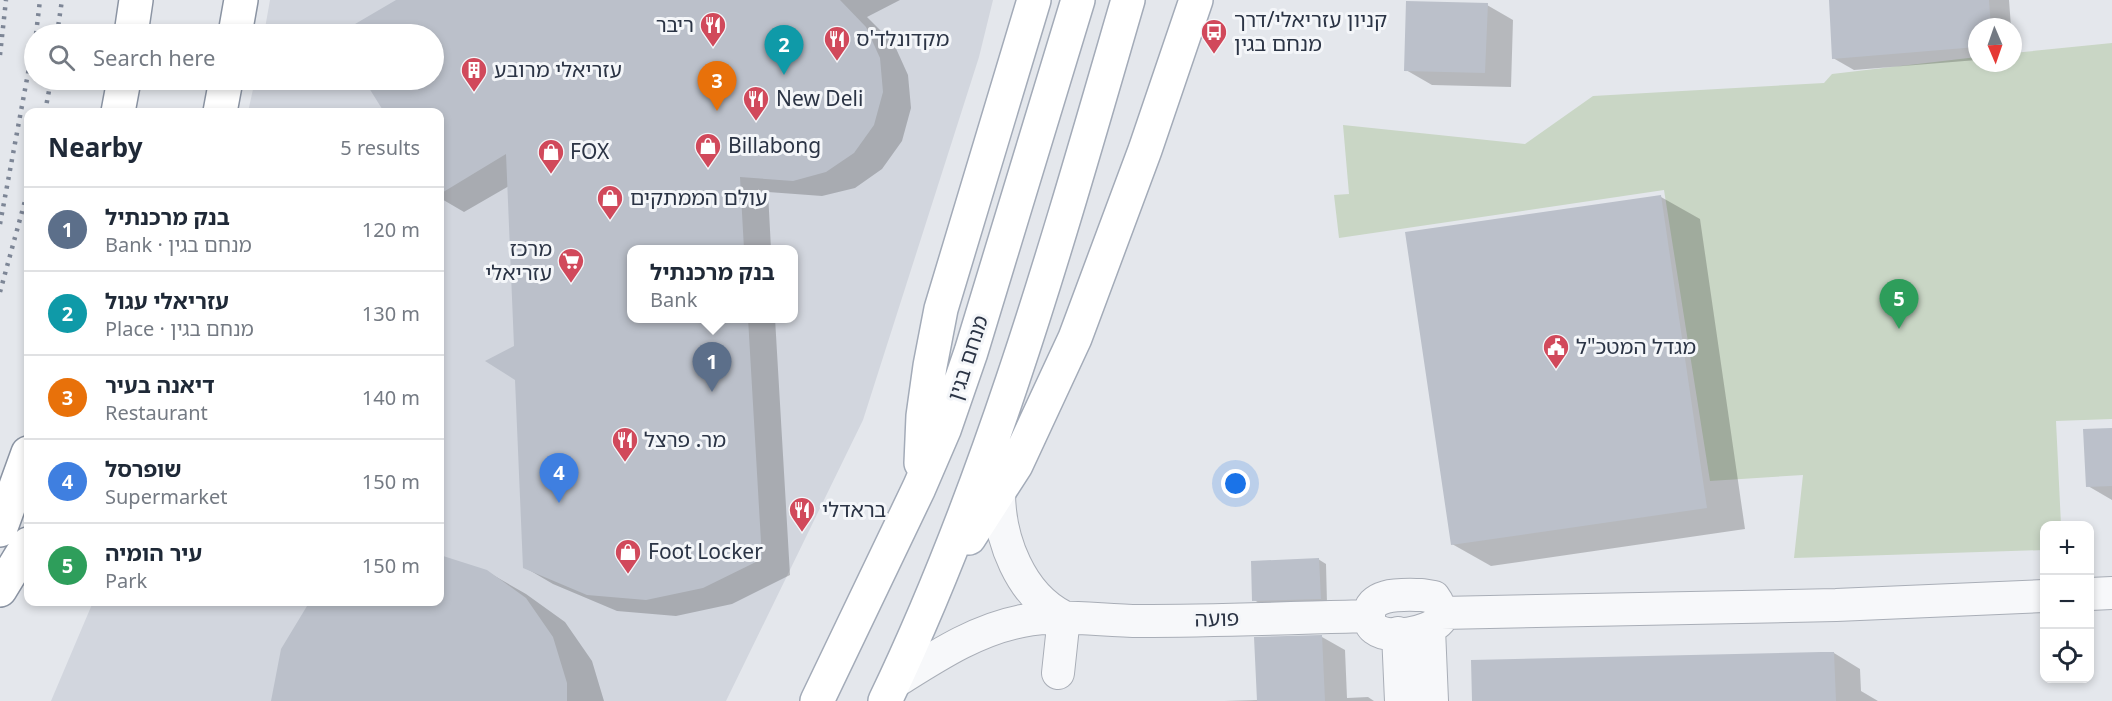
<!DOCTYPE html>
<html lang="en">
<head>
<meta charset="utf-8">
<style>
	body { margin:0; font-family:"Noto Sans","Noto Sans Hebrew",sans-serif; background:#f6f6f7; color:#1f2937 }
	.controls { position:absolute; right:18px; bottom:18px; display:grid; overflow:hidden; border-radius:12px; box-shadow:0 3px 9px #0003 }
	.controls button { width:54px; height:54px; display:grid; place-items:center; padding:0; border:0; border-bottom:2px solid #e0e1e3; background:#fff; color:#1f2937; font:30px sans-serif }
	.compass { position:absolute; left:1968px; top:18px; width:54px; height:54px; border-radius:50%; background:#fff; box-shadow:0 3px 9px #0003; rotate:178deg }
	.you { position:absolute; left:1236px; top:484px; width:21px; height:21px; margin:-15px; border:4px solid #fff; border-radius:50%; background:#1a73e8; box-shadow:0 0 0 9px #1a73e833 }
	.badge { display:grid; place-items:center; width:39px; height:39px; border-radius:50%; background:#0f766e; color:#fff; font-size:20px; font-weight:700 }
	.pin { position:absolute; translate:-50% -50px; filter:drop-shadow(0 2px 3px #0008) }
	.pin::after { content:''; position:absolute; top:32px; width:21px; height:18px; background:inherit; clip-path:polygon(0 0,100% 0,50% 100%) }
	.popup { position:absolute; left:627px; top:245px; width:171px; height:78px; box-sizing:border-box; display:grid; place-content:center; border-radius:12px; background:#fff; filter:drop-shadow(0 2px 4px #0005); font-size:20px; white-space:nowrap; color:#747a83 }
	.popup b { font-size:22px; color:#1f2937 }
	.popup::after { content:''; position:absolute; left:50%; top:100%; margin-left:-12px; border:12px solid transparent; border-top-color:#fff }
	.list { margin:0; padding:0; list-style:none }
	h2 { display:flex; justify-content:space-between; align-items:center; height:78px; margin:0; padding:0 24px; font-size:26px }
	h2 small { font-size:20px; font-weight:400; color:#747a83 }
	.list li { display:grid; grid-template-columns:39px 1fr auto; gap:18px; align-items:center; box-sizing:border-box; height:84px; padding:0 24px; border-top:2px solid #e0e1e3 }
	.list b { display:block; font-size:22px; white-space:nowrap }
	.list p { margin:0; font-size:20px; white-space:nowrap; color:#747a83 }
	.list em { font-size:20px; font-style:normal; color:#747a83 }
	.icon { flex:none; width:33px; height:33px; fill:none; stroke:currentColor; stroke-width:2; stroke-linecap:round; stroke-linejoin:round }
	.map { position:relative; flex:none; width:2112px; height:701px; overflow:hidden }
	.search { position:absolute; background:#fff; box-shadow:0 3px 9px #0003; left:24px; top:24px; width:420px; height:66px; display:flex; align-items:center; gap:15px; box-sizing:border-box; padding:0 21px; border-radius:33px; color:#747a83; font-size:22px }
	.panel { position:absolute; background:#fff; box-shadow:0 3px 9px #0003; left:24px; top:108px; width:420px; height:498px; border-radius:12px }
	.map>svg:first-child { display:block }
	.built { fill:#d2d6de; fill-rule:evenodd }
	.green { fill:#c9d6c5 }
	.shadow { fill:#0003 }
	.building { fill:#bbc0ca }
	.lines { fill:none; stroke-linecap:round; stroke-linejoin:round }
	.minor-casing { stroke:#a9aeb7; stroke-width:34 }
	.major-casing { stroke:#a3abb8; stroke-width:36 }
	.highway-casing { stroke:#8b94a3; stroke-width:36 }
	.minor { stroke:#f7f8fa; stroke-width:32 }
	.major { stroke:#fff; stroke-width:33 }
	.highway { stroke:#fff; stroke-width:33 }
	.rail { stroke:#7d8696; stroke-width:4.5; stroke-dasharray:3 6; stroke-linecap:butt }
	.labels { text-anchor:middle; stroke-width:6; stroke-linejoin:round; paint-order:stroke }
	.poi-label { font-size:21px; fill:#2b3445; stroke:#f4f6f9; text-anchor:start }
	.street-label { font-size:21px; fill:#2b3445; stroke:#f4f6f9 }
</style>
</head>
<body>
<div class="map">
<svg width="2112" height="701" viewBox="0 0 2112 701">
	<rect width="100%" height="100%" fill="#e4e7ec"/>
	<path class="built" d="M270,0h723l-14,57 -116,363 -137,281h-675l42,-99h347v-490h-192l7,-32h179v-46h-170zM631,249h162v69h-162z"/>
	<path class="green" d="M2112,43v376l-56,2 5,104 -17,1v24l-250,8 9,-83 -93,6 -46,-291 -325,48 -5,-43 15,-1 -6,-69 182,19 68,-48 231,-13 8,-9 145,-17v6h36v-10z"/>
	<path class="shadow" d="M398,0h502l-33,17 27,27 14,31 3,33 -9,33 -20,28 -27,19 -33,8 -54,-4 3,57h-140v69h144l15,257 -58,29 -56,12 -59,-5 -64,-27 -29,-17 -15,-381 -45,26 -24,-14v-86h-55l-20,-32h69v-46h-93z
		M1830,0h179l2,27h-34v33l-123,10 -21,-12z
		M1487,5l26,15 -2,67 -79,-2 -26,-15z
		M1661,197l39,22 45,310 -254,37 -39,-22z
		M2112,429v71l-24,-14z
		M440,557l46,14 40,23 39,28 27,39 12,40h-330l34,-94 7,-5h125z
		M1318,559l8,5 1,39 -66,1 -7,-4z
		M1322,637l23,13 2,48 21,-1 6,4h-150l34,-1z
		M1834,653l26,16 1,22 17,10h-405v-40z"/>
	<path class="building" d="M396,0h444l26,27 14,31 3,34 -9,33 -20,28 -28,19 -33,9 -53,-4 4,72h-113v69h117l14,241 -59,29 -57,12 -59,-5 -64,-27 -8,-188 -30,-19 29,-15 -8,-192 -66,40v-82h-56l-20,-32h70v-46h-96z
		M1829,0h160l2,27h-14v20l-145,12z
		M1406,1l82,2 -3,70 -81,-2z
		M1661,195l46,313 -256,37 -46,-313z
		M2112,428v58l-26,1 -3,-58z
		M440,555l47,15 39,28 27,39 14,46v18h-296l10,-52 26,-43 5,-4h128z
		M1319,558l2,41 -69,2 -1,-40z
		M1322,635l3,66h-68l-3,-64z
		M1821,652h13l2,49h-364l-1,-41z"/>
	<g class="lines">
		<g class="minor-casing">
			<path id="minor" d="M999,492c0,47 21,103 65,125
				M2090,594l22,-1
				M1422,595l12,2c6,8 8,14 6,23 -11,13 -51,20 -65,9 -4,-3 -6,-8 -6,-12 -1,-26 37,-22 53,-22z
				M1441,613l395,-8 208,-9
				M1429,629l3,72
				M1398,633l3,68
				M1058,673l6,-56
				M895,682c40,-25 80,-52 127,-61 39,-8 79,0 118,0 76,0 153,-3 229,-5"/>
		</g>
		<g class="major-casing">
			<path id="major" d="M921,463l2,-47 7,-50 11,-57 93,-309
				M969,538l47,-73 59,-127 70,-188 51,-150
				M817,701l102,-213 25,-58 27,-78 107,-352
				M885,701c107,-223 174,-464 243,-701"/>
		</g>
		<g class="highway-casing">
			<path id="highway" d="M131,34l5,-34
				M235,34l6,-34
				M118,112l6,-32
				M220,112l6,-32
				M0,530l28,-77
				M0,590l28,-46"/>
		</g>
		<use href="#minor" class="minor"/>
		<use href="#major" class="major"/>
		<use href="#highway" class="highway"/>
		<path class="rail" d="M36,34l4,-34
			M57,34l5,-34
			M0,55l6,-55
			M45,112l6,-32
			M0,224l34,-183
			M0,292l28,-102"/>
	</g>
	<defs>
		<g id="restaurant-pin" transform="scale(1.35)"><path d="M0 17L-7.5 6A9.5 9.5 0 1 1 7.5 6Z" fill="#d1495b" stroke="#f4f6f9"/><path d="M-5-6h1v4h1v-4h1v4h1v-4h1v5L-1.5 .5V6h-2V.5L-5-1ZM5-6V6H3V1.5H1.5Q1.5-4 5-6Z" fill="#fff"/></g>
		<g id="bus-pin" transform="scale(1.35)"><path d="M0 17L-7.5 6A9.5 9.5 0 1 1 7.5 6Z" fill="#d1495b" stroke="#f4f6f9"/><path d="M-5-6H5V4H4V6H2V4H-2V6H-4V4H-5ZM-3.5-4V0h7V-4ZM-3.5 1.2v1.5H-2V1.2ZM2 1.2v1.5H3.5V1.2Z" fill="#fff"/></g>
		<g id="building-pin" transform="scale(1.35)"><path d="M0 17L-7.5 6A9.5 9.5 0 1 1 7.5 6Z" fill="#d1495b" stroke="#f4f6f9"/><path d="M-4-6H4V6H1V3H-1V6H-4ZM-2.5-4.3h1.7v1.8h-1.7ZM.8-4.3h1.7v1.8H.8ZM-2.5-1h1.7V.8h-1.7ZM.8-1h1.7V.8H.8Z" fill="#fff"/></g>
		<g id="shop-pin" transform="scale(1.35)"><path d="M0 17L-7.5 6A9.5 9.5 0 1 1 7.5 6Z" fill="#d1495b" stroke="#f4f6f9"/><path d="M-5-2.5h2.3a2.7 3.5 0 0 1 5.4 0H5L5.5 6h-11ZM-1.5-2.5h3a1.5 2.3 0 0 0-3 0Z" fill="#fff"/></g>
		<g id="supermarket-pin" transform="scale(1.35)"><path d="M0 17L-7.5 6A9.5 9.5 0 1 1 7.5 6Z" fill="#d1495b" stroke="#f4f6f9"/><path d="M-6-5.5h2.5l.6 2H6L4.5 2H-2.5L-4.4-4H-6ZM-1.5 3.2a1.3 1.3 0 1 0 .1 0ZM3 3.2a1.3 1.3 0 1 0 .1 0Z" fill="#fff"/></g>
		<g id="civic-pin" transform="scale(1.35)"><path d="M0 17L-7.5 6A9.5 9.5 0 1 1 7.5 6Z" fill="#d1495b" stroke="#f4f6f9"/><path d="M-.6-6.5H3V-4.5H.6V-3L4-1V1h2V6H-6V1h2V-1L-.6-3ZM-1.2 2.5V6h2.4V2.5Z" fill="#fff"/></g>
	</defs>
	<g fill-rule="evenodd">
		<use href="#restaurant-pin" x="713" y="25"/>
		<use href="#bus-pin" x="1214" y="32"/>
		<use href="#restaurant-pin" x="837" y="39"/>
		<use href="#building-pin" x="474" y="70"/>
		<use href="#restaurant-pin" x="756" y="99"/>
		<use href="#shop-pin" x="708" y="146"/>
		<use href="#shop-pin" x="551" y="152"/>
		<use href="#shop-pin" x="610" y="198"/>
		<use href="#supermarket-pin" x="571" y="261"/>
		<use href="#civic-pin" x="1556" y="347"/>
		<use href="#restaurant-pin" x="625" y="440"/>
		<use href="#restaurant-pin" x="802" y="510"/>
		<use href="#shop-pin" x="628" y="552"/>
	</g>
	<g class="labels">
		<g class="poi-label">
			<text x="1234" y="27">קניון עזריאלי/דרך<tspan x="1234" dy="24">מנחם בגין</tspan></text>
			<text x="694" y="32" text-anchor="end">ריבר</text>
			<text x="856" y="46">מקדונלד'ס</text>
			<text x="494" y="77">עזריאלי מרובע</text>
			<text x="776" y="106">New Deli</text>
			<text x="728" y="153">Billabong</text>
			<text x="570" y="159">FOX</text>
			<text x="630" y="205">עולם הממתקים</text>
			<text x="552" y="256" text-anchor="end">מרכז<tspan x="552" dy="24">עזריאלי</tspan></text>
			<text x="1576" y="354">מגדל המטכ"ל</text>
			<text x="644" y="447">מר. פרצל</text>
			<text x="822" y="517">בראדלי</text>
			<text x="648" y="559">Foot Locker</text>
		</g>
		<g class="street-label">
			<text transform="translate(968 358) rotate(-72)" y="7">מנחם בגין</text>
			<text transform="translate(1217 619) rotate(-1)" y="7">פועה</text>
		</g>
	</g>
</svg>
<div class="controls">
<button>+</button>
<button>−</button>
<button><svg class="icon" aria-label="locate" viewBox="0 0 24 24"><circle cx="12" cy="12" r="6"/><path d="M12 2v4M12 18v4M2 12h4M18 12h4"/></svg></button>
</div>
<svg class="compass" viewBox="-18 -18 36 36"><path d="M0-13l5 13h-10z" fill="#e53935"/><path d="M0 13l5-13h-10z" fill="#747a83"/></svg>
<div class="you"></div>
<div class="pin badge" style="left:712px;top:392px;background:#5c6f8a">1</div>
<div class="popup"><b>בנק מרכנתיל</b>Bank</div>
<div class="pin badge" style="left:784px;top:75px;background:#0f9aa8">2</div>
<div class="pin badge" style="left:717px;top:111px;background:#e8710a">3</div>
<div class="pin badge" style="left:559px;top:503px;background:#3f7fe0">4</div>
<div class="pin badge" style="left:1899px;top:329px;background:#2e9e5b">5</div>
<div class="search"><svg class="icon" aria-label="search" viewBox="0 0 24 24"><circle cx="10" cy="10" r="6"/><path d="M15 15l6 6"/></svg>Search here</div>
<section class="panel">
<h2>Nearby<small>5 results</small></h2>
<ul class="list">
<li><span class="badge" style="background:#5c6f8a">1</span><div><b>בנק מרכנתיל</b><p>Bank · מנחם בגין</p></div><em>120 m</em></li>
<li><span class="badge" style="background:#0f9aa8">2</span><div><b>עזריאלי עגול</b><p>Place · מנחם בגין</p></div><em>130 m</em></li>
<li><span class="badge" style="background:#e8710a">3</span><div><b>דיאנה בעיר</b><p>Restaurant</p></div><em>140 m</em></li>
<li><span class="badge" style="background:#3f7fe0">4</span><div><b>שופרסל</b><p>Supermarket</p></div><em>150 m</em></li>
<li><span class="badge" style="background:#2e9e5b">5</span><div><b>עיר הומיה</b><p>Park</p></div><em>150 m</em></li>
</ul>
</section>
</div>
</body>
</html>
